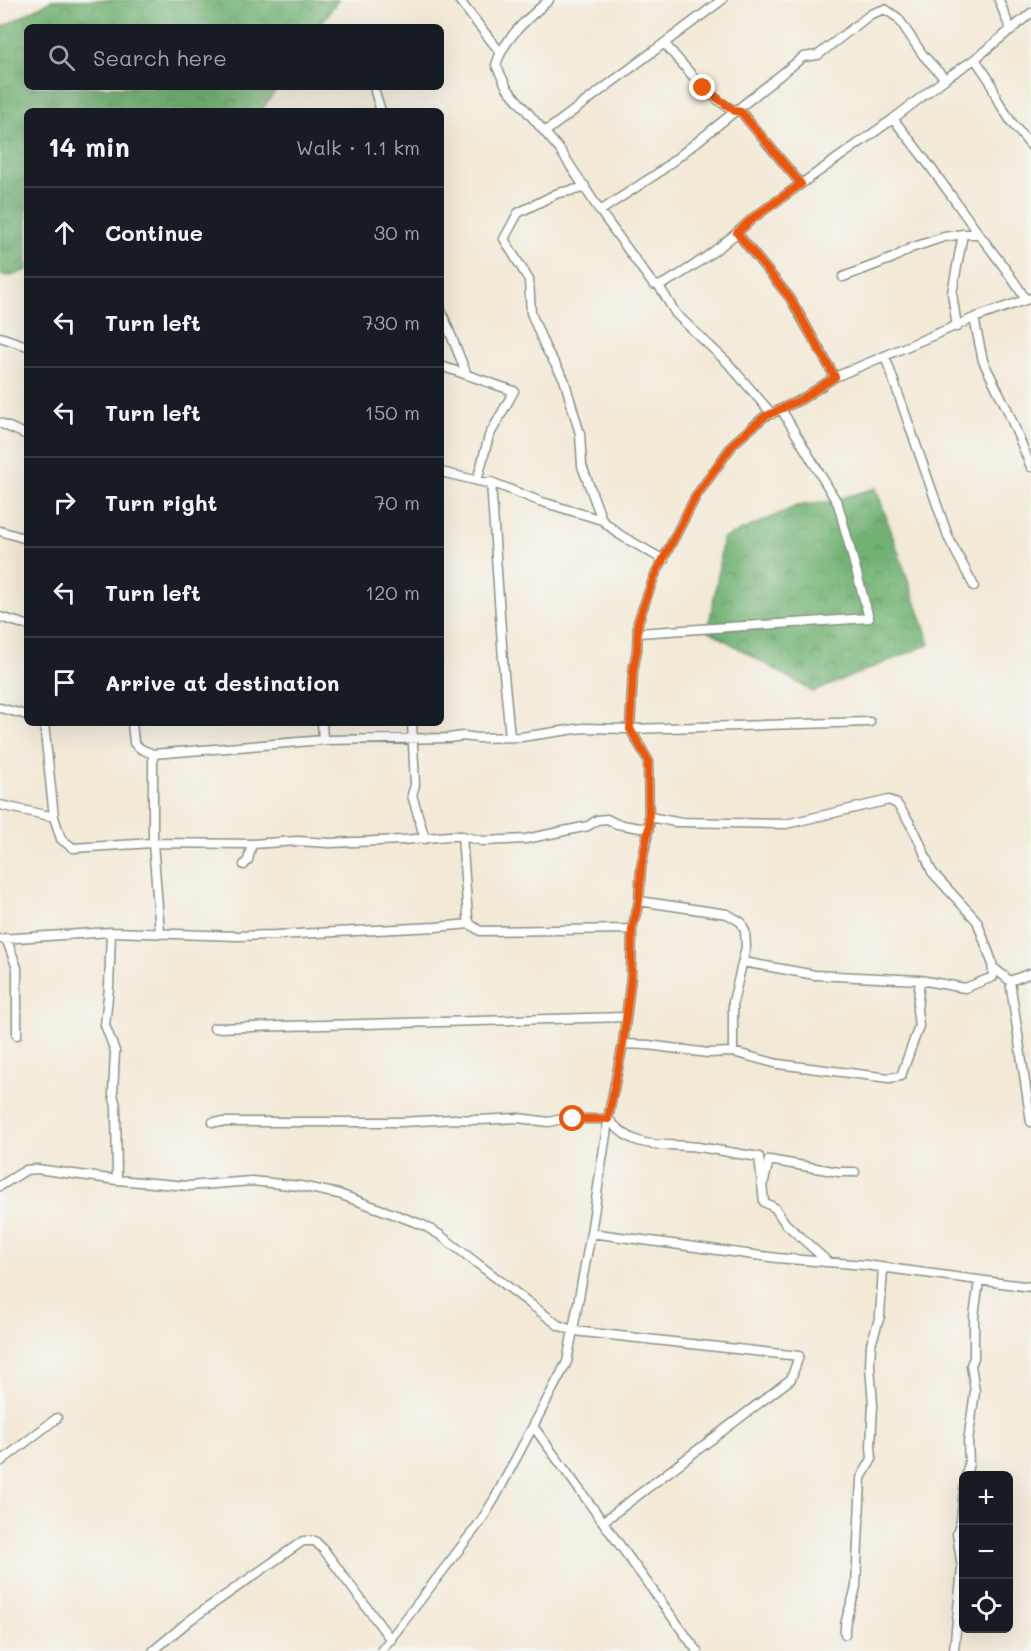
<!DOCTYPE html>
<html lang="en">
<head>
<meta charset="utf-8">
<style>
	body { margin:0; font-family:Mali,sans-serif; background:#242831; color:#f1f3f6 }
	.controls { position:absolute; right:18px; bottom:18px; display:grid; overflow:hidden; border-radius:9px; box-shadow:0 6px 24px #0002 }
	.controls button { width:54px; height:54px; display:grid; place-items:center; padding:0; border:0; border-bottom:2px solid #363941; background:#171b24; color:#f1f3f6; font:30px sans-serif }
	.stop { position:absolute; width:18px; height:18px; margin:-14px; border:4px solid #ea580c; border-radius:50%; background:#fff }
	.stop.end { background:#ea580c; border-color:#fff; box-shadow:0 2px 6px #0008 }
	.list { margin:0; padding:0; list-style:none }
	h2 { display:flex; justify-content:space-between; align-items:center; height:78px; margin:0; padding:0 24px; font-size:26px }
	h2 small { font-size:20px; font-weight:400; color:#9ea1a6 }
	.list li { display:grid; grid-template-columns:39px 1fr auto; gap:18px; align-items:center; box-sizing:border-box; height:90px; padding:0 24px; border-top:2px solid #363941 }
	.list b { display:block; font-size:22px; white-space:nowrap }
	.list em { font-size:20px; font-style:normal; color:#9ea1a6 }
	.icon { flex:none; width:33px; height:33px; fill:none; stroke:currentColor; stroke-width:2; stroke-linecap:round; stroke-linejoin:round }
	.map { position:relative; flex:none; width:1031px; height:1651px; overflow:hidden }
	.search { position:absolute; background:#171b24; box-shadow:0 6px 24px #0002; left:24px; top:24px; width:420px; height:66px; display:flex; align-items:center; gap:15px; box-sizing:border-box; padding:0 21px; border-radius:9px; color:#9ea1a6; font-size:22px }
	.panel { position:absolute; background:#171b24; box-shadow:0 6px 24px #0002; left:24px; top:108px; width:420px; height:618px; border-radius:9px }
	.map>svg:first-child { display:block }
	.forest { fill:url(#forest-crowns); stroke:#497854; stroke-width:1.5 }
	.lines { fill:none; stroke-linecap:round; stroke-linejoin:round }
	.minor-casing { stroke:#899386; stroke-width:11 }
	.minor { stroke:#fff; stroke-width:8 }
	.route { stroke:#ea580c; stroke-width:8 }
</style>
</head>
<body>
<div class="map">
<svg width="1031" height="1651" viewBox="0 0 1031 1651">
	<defs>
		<pattern id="forest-crowns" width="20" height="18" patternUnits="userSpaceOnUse" patternTransform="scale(1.5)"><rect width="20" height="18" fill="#73b274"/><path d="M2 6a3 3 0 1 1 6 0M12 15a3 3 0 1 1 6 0" fill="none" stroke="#5e9260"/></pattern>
	</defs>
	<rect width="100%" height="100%" fill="#f6f6f2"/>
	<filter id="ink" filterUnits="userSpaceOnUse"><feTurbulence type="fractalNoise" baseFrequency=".0167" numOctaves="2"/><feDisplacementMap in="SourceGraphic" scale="12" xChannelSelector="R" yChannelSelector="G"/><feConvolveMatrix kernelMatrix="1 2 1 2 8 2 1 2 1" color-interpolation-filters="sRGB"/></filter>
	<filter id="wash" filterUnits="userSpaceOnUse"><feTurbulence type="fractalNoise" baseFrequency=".008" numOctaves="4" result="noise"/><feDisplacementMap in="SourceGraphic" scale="24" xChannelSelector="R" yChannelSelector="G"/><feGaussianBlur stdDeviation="1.35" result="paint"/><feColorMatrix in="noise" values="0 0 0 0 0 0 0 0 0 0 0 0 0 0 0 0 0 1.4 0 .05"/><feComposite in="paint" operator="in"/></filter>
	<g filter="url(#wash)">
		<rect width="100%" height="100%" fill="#f3e9d7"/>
		<path class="forest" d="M52,0h286l-19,27h-292v60h251l-17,24h-234v159l-16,6 -11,-1v-250l4,1z
			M876,488l54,156 -117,48 -105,-62 10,-55 4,-36 75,-33 34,-5z"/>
	</g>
	<g filter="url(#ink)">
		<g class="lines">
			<g class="minor-casing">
				<path id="minor" d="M459,0l41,52
					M549,0c-21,18 -45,38 -53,65l11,23 53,62 40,61 47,65 6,8 6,2 17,28 51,48 45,52
					M999,0l12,31
					M664,43c18,20 51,64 77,69l60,72
					M975,59l15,22 7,18 15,24 19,23
					M375,92l6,19
					M893,119c31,37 57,75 85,114 17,22 34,43 48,67
					M545,132l177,-132
					M585,186l-6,3 -21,4 -40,20 -14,26 25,41 2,33 14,34 19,32 16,55 2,32 20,54
					M600,211l58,-38 145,-116 15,-2 53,-41 14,-5 13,9 25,37 22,24
					M737,233l53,65 45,79
					M843,277l50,-19 18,-10 33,-11 19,-3
					M659,286c32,-16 68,-43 94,-68l140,-99 52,-40 30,-20 56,-46
					M441,310l26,65
					M974,318l9,43 24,48 24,58
					M957,327l-5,-34 11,-59h16
					M0,337l27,9
					M885,356l64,183 25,47
					M441,366l73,25 -25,45 -12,45
					M0,423l27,12
					M441,472l46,11 4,-1 48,19 63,19 18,15 44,25
					M491,482l13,192 6,63
					M0,531l27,8
					M0,617l27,8
					M638,633l231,-15 -31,-114 -57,-95
					M0,708l27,7
					M44,723l10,94 7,22 12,9 80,-5 7,90
					M132,723l2,20 7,6 12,5 170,-14 126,-2 14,-2 15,2 43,-1 62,-9 47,1 240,-7
					M322,723l1,17
					M412,723l3,62 -3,10 13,44
					M153,754v89l99,1
					M0,805l54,12
					M650,817l26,5 110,2 103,-24 8,4 11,16 10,18 14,34 45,49 15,41 1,15 -28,11 -45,-8 -105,-5 -72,-13
					M462,836l6,82 2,6 10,7 152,-2
					M244,865l4,-5 4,-16 45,-3 32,2 74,-3 46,-4h13l21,5 43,-2 62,-13 9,-6 10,-1 10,5 23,4 9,-1
					M639,901l88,13 14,8 4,9 1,16 -13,55v50
					M111,932l-2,55 -4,38 10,26 -2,43 3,12 1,74
					M6,938l11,30v67
					M0,939l111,-7 127,4 38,-1 160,-8 34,-3
					M994,968l16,13 21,141
					M1010,981l21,-8
					M214,1028l412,-11
					M623,1044l25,1 60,8 25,-1 45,12 111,14 12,-2 18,-50 -2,-16 3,-30
					M213,1122h189l51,-3 27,1 38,-2 31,4 13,-3h46c30,34 52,23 90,28 20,3 41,7 61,10l5,45 11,6 10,15 43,39
					M764,1181l5,-21 70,12h16
					M0,1186l26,-16 11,-1 80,11 71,6 64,-5 48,5 39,8 84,31 17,10 118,90 16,6 225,25 -8,23 -187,142
					M591,1233l186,25 88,7 166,22
					M533,1426l164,225
					M0,1462l57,-44
					M966,1476l3,-13 -1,-21 7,-51 -4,-26 3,-7v-42l5,-35
					M845,1634c-2,-15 9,-33 11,-48l5,-108 11,-19 -1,-13 2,-41 -3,-39 1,-22 9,-28 3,-48
					M153,1651l37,-31 113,-79h12l9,9 67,90
					M381,1651l100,-130 14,-23 72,-136 24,-129 19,-125 13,-64 8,-67 1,-48 7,-28 2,-33 8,-41 -1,-67 -18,-31 3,-58 4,-21 1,-28 16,-45 42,-81 38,-53 30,-26 38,-18 33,-22 139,-59 57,-20
					M954,1651l8,-83 -5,-34 4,-13 3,-33"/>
			</g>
			<use href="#minor" class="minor"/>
		</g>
	</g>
	<g class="lines" filter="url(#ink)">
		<path class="route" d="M573,1119h35l15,-75 8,-67 1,-48 7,-28 2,-33 8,-41 -1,-67 -18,-31 3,-58 4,-21 1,-28 16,-45 42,-81 38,-53 30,-26 38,-18 33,-22 -45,-79 -53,-65 16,-15 48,-34 -60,-72 -6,-1 -32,-23"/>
	</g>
</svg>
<div class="controls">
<button>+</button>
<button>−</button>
<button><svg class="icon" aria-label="locate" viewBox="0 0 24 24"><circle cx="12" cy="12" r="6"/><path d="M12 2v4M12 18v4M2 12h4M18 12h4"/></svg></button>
</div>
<div class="stop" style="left:573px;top:1119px"></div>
<div class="stop end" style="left:703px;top:88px"></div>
<div class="search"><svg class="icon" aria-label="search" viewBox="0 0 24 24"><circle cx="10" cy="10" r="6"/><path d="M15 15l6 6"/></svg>Search here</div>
<section class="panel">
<h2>14 min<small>Walk · 1.1 km</small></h2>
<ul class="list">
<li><svg class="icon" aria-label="ahead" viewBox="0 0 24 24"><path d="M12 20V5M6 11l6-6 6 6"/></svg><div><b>Continue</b></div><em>30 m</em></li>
<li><svg class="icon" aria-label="left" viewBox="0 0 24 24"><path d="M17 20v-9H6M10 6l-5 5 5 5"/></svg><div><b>Turn left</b></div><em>730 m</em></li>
<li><svg class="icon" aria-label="left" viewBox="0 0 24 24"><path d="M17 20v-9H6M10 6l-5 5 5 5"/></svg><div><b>Turn left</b></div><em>150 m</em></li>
<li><svg class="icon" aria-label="right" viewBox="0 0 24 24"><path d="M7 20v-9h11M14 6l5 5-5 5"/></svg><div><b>Turn right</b></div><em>70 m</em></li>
<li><svg class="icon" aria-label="left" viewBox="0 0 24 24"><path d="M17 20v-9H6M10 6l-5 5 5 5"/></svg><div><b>Turn left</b></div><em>120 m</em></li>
<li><svg class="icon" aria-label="arrive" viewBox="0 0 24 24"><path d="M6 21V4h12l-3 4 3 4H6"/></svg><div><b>Arrive at destination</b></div></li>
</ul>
</section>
</div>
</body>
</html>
